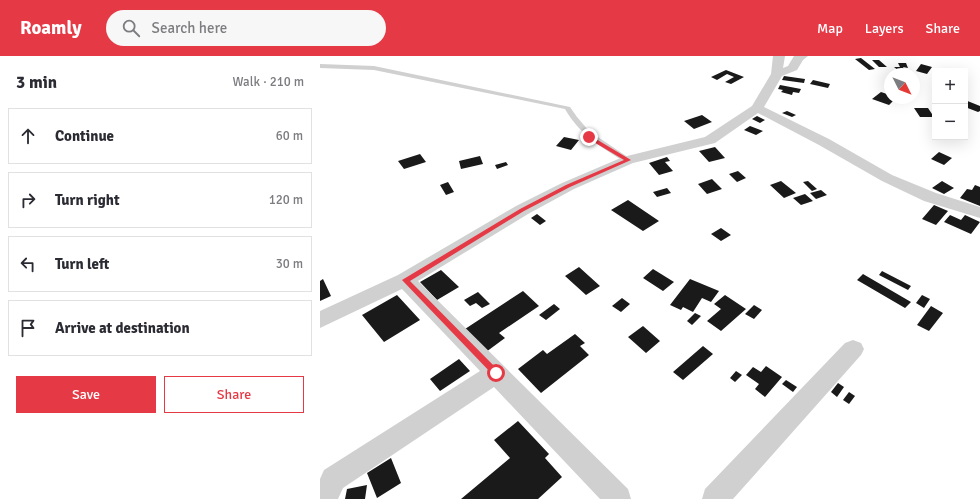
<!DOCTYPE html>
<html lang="en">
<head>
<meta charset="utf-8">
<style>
	body { margin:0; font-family:Signika,sans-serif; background:#f7f7f7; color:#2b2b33 }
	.controls { position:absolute; right:12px; top:12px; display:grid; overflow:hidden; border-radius:0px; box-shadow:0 4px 16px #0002 }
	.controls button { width:36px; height:36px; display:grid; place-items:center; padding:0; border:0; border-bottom:1px solid #e1e1e2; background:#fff; color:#2b2b33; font:20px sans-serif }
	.compass { position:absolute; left:564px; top:12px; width:36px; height:36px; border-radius:50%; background:#fff; box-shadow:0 4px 16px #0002; rotate:132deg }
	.stop { position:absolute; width:12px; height:12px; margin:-9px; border:3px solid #e63946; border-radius:50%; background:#fff }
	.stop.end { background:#e63946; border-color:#fff; box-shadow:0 1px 4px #0008 }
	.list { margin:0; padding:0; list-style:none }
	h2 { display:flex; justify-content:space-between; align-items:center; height:52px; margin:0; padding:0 16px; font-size:17px }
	h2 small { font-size:13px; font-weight:400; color:#7c7c81 }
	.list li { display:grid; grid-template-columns:26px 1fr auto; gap:12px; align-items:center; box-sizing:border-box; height:56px; margin:0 8px 8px; padding:0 8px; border:1px solid #e1e1e2; border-radius:0px }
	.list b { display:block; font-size:15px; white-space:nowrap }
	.list em { font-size:13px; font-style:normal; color:#7c7c81 }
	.actions { display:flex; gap:8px; padding:12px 16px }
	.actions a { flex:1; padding:9px 0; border:1px solid #e63946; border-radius:0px; text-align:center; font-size:14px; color:#e63946 }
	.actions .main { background:#e63946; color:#fff }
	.icon { flex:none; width:22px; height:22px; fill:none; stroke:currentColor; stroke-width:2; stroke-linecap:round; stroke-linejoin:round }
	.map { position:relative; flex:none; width:660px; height:443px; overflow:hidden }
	header { display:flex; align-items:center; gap:24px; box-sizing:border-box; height:56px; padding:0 20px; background:#e63946; color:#fff }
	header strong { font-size:19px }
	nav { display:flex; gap:22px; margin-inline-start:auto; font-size:14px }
	.search { width:280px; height:36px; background:#f7f7f7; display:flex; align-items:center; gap:10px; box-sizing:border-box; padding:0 14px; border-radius:22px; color:#7c7c81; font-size:15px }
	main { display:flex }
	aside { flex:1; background:#fff }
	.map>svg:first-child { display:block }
	.building { fill:#1a1a1a }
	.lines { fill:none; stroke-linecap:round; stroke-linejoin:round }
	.lane { fill:#d0d0d0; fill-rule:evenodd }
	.street { fill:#d0d0d0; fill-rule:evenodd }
	.route { fill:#e63946 }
</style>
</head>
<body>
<header>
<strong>Roamly</strong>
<div class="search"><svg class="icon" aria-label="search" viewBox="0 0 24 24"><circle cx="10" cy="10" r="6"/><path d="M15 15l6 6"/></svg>Search here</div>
<nav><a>Map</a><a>Layers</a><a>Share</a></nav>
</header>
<main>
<aside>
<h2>3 min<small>Walk · 210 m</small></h2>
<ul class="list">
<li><svg class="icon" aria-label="ahead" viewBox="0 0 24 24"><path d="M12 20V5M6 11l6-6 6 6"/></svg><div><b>Continue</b></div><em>60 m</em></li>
<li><svg class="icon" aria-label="right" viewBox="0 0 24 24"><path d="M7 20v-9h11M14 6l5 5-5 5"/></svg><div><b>Turn right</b></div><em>120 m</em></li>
<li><svg class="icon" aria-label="left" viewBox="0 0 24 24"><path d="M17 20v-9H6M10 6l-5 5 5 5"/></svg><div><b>Turn left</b></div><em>30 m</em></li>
<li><svg class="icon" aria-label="arrive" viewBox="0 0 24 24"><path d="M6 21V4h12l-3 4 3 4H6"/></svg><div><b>Arrive at destination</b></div></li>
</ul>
<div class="actions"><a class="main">Save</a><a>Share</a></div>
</aside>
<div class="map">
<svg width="660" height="443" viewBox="0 0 660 443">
	<rect width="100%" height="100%" fill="#fff"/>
	<path class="building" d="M541,2l14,11 -6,1 -14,-11z
		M552,4h7l8,7h-8z
		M578,7h8l2,5 -5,-1 2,4h-6l-5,-4h6z
		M601,8l11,3 -5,7 -11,-3z
		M406,14l18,7 -13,7 -6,-2 9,-5 -7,-3 -10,6 -6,-3z
		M464,20l21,3 -1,4 -22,-3z
		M493,24l17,4 -2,4 -18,-4z
		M460,29l21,4 -2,4 -6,-1 -1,3 -11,-3 2,-2 -5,-1z
		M561,36l9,3v3h6l-7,7 -17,-6z
		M645,44l15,6v5l-2,1 -13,-5z
		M594,52h14l6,9h-14z
		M467,55l9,4 -4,2 -10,-4z
		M382,59l10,7 -18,7 -10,-8z
		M437,60l8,4 -5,3 -8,-4z
		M430,70l13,5 -7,4 -12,-5z
		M244,81l15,3 -8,10 -15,-4z
		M395,91l10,11 -16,4 -10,-11z
		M619,96l13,6 -8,7 -13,-6z
		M100,98l6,8 -22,7 -6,-8z
		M160,100l3,8 -22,5 -2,-8z
		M347,101l3,4 -5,1 8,9 -14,4 -10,-12z
		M186,106l2,3 -11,4 -2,-4z
		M418,115l8,7 -9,4 -8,-8z
		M392,123l10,10 -15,5 -9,-10z
		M461,125l15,12 -12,5 -14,-13z
		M488,125l9,8 -5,2 -9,-9z
		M622,125l12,7 -10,6 -12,-6z
		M128,126l6,10 -8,3 -6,-10z
		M655,129l5,2v19l-20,-8 7,-9 5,1z
		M347,132l4,5 -14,4 -4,-5z
		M501,134l6,5 -11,4 -6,-6z
		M485,138l8,7 -12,4 -8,-7z
		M308,144l31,21 -16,10 -32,-21z
		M614,149l14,6 -12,14 -14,-6z
		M217,158l9,7 -6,4 -9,-7z
		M630,159l11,5 4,-5 15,7 -9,12 -27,-12z
		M401,172l10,7 -10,6 -10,-7z
		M259,211l21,19 -14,9 -21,-19z
		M333,213l21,13 -11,9 -20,-13z
		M121,214l18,17 -22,13 -17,-18z
		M562,215l29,15 -3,4 -29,-15z
		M543,218l48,28 -6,6 -48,-28z
		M3,223l8,17 -11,5v-20z
		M370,223l29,12 -8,11 -9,-4 -9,14 -10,-5 -2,3 -11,-5z
		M203,235l16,15 -40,27 6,5 -19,14 -21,-23z
		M158,236l12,12 -8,4 -6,-5 -6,3 -6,-6z
		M77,239l23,25 -36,22 -22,-27z
		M405,239l21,14 -25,22 -14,-10 14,-12 -7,-5z
		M602,239l8,4 -6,9 -8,-5z
		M302,242l8,6 -9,8 -9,-6z
		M234,248l6,5 -14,11 -7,-5z
		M434,249l8,5 -8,9 -9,-5z
		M611,250l12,7 -14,18 -12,-6z
		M375,257l6,3 -9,9 -5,-4z
		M323,270l17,15 -14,12 -18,-16z
		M255,278l10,9 -5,3 9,9 -48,38 -23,-24 25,-19 4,4z
		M383,290l10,8 -30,26 -10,-8z
		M139,303l11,12 -30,20 -10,-12z
		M446,310l16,11 -17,20 -10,-8 4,-5 -13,-9 7,-8 8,5z
		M416,315l6,4 -7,7 -5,-4z
		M466,324l11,7 -4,5 -11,-8z
		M518,327l6,4 -7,10 -6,-5z
		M529,336l6,4 -6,8 -6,-4z
		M198,365l31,33 -4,4 17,19 -24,22h-77l49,-41 -16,-18z
		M71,402l10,25 -24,15 -10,-25z
		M47,429l-2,14h-20l2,-10z"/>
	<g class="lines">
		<path class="lane" d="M0,8l54,2 196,41 7,10 12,14 43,29 -4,2h-3c-24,-15 -45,-27 -60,-53l-191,-39 -54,-2z"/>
		<path class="street" d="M453,0h12l-2,12 5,-2 6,-10h14l-5,4 -6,10 -15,6 -18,31 65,32 63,36 44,18 44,14v11l-56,-17 -42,-20 -63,-36 -61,-32 -43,30 -82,20 -59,26 -46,25 -110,67 210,208 3,10h-31l-106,-112 -151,101 -5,11h-18v-20l4,-9 156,-99 -78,-82 -82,39v-17l78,-36 118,-69 46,-23 61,-26 82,-20 47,-31 19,-32z
			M533,284l8,3 3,6 -3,6 -128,144h-31l3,-10 140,-146z"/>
	</g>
	<path class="route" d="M267,80h4l40,24 -61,27 -46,24 -114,70 88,89v5h-5l-91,-95 118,-71 46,-24 58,-25 -37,-22z"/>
</svg>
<div class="controls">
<button>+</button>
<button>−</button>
</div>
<svg class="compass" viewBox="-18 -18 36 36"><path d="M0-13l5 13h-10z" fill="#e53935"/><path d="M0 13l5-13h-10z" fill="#7c7c81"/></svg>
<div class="stop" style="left:176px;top:317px"></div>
<div class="stop end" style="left:269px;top:81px"></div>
</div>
</main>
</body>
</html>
